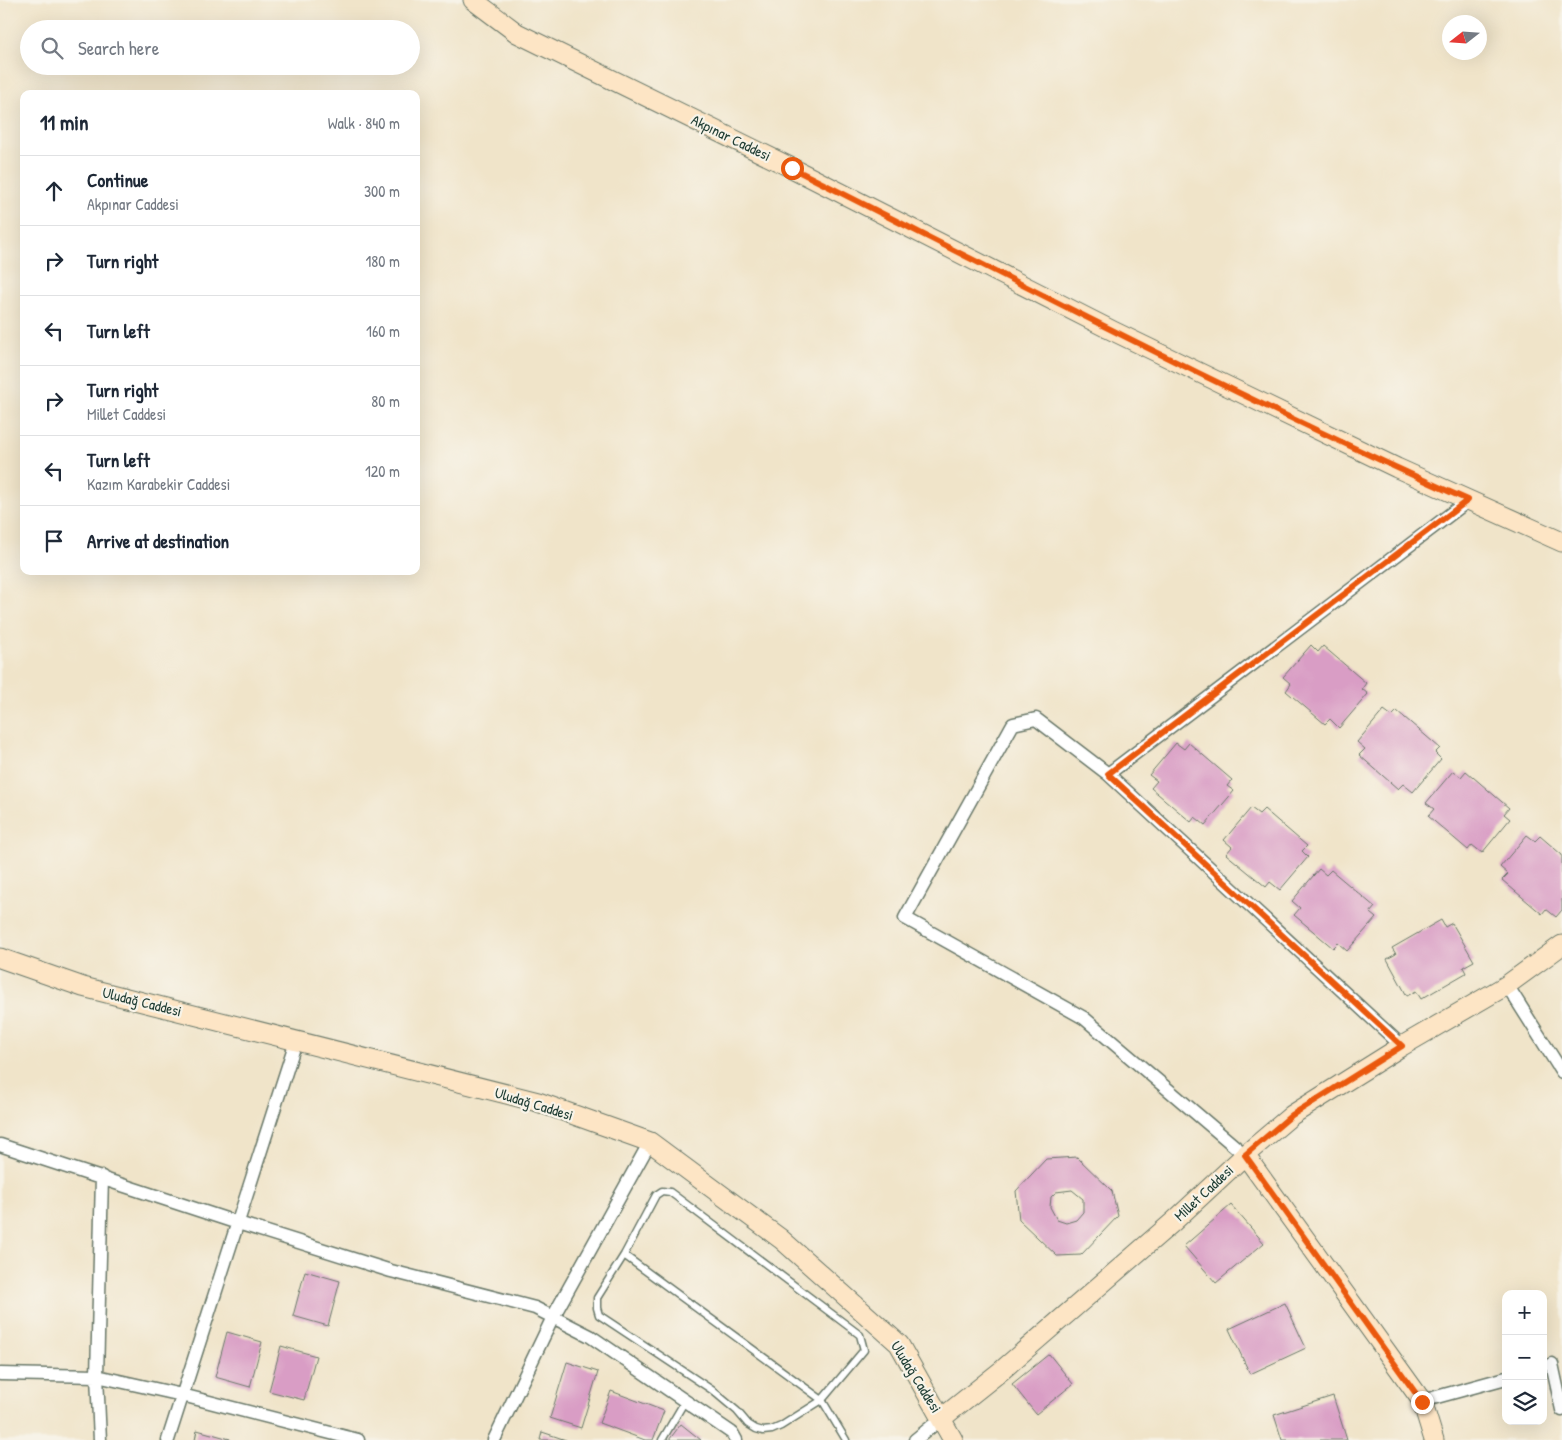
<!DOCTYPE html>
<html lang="en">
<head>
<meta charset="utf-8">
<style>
	body { margin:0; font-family:"Patrick Hand",sans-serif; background:#f6f6f7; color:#1f2937 }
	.controls { position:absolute; right:15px; bottom:15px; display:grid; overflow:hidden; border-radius:10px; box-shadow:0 5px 20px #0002 }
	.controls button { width:45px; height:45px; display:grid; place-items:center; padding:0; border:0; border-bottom:1px solid #e0e1e3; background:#fff; color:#1f2937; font:25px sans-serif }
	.compass { position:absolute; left:1442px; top:15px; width:45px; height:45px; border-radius:50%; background:#fff; box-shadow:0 5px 20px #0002; rotate:253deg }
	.stop { position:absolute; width:15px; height:15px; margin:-11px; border:4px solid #ea580c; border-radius:50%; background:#fff }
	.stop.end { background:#ea580c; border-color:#fff; box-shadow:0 1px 5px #0008 }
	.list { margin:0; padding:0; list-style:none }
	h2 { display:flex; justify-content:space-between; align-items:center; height:65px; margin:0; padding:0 20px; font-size:21px }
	h2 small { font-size:16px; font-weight:400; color:#747a83 }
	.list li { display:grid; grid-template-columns:32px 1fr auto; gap:15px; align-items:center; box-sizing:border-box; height:70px; padding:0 20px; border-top:1px solid #e0e1e3 }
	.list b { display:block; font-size:19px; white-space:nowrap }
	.list p { margin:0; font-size:16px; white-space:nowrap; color:#747a83 }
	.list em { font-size:16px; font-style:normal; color:#747a83 }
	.icon { flex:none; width:28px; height:28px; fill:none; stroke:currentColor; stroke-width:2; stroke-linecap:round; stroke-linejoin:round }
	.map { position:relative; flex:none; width:1562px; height:1440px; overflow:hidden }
	.search { position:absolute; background:#fff; box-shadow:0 5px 20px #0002; left:20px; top:20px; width:400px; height:55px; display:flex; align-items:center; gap:12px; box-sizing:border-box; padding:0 18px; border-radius:28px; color:#747a83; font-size:19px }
	.panel { position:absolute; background:#fff; box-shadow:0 5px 20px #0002; left:20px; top:90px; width:400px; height:485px; border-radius:10px }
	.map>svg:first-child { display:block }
	.building { fill:#d99dc5; fill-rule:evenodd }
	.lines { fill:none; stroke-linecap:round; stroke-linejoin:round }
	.lane-casing { stroke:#687768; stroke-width:9 }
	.street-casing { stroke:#687768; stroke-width:15 }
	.secondary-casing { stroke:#687768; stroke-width:21 }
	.lane { stroke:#fff; stroke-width:6 }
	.street { stroke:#fff; stroke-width:12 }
	.secondary { stroke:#fde5c5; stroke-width:19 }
	.route { stroke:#ea580c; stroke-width:6 }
	.labels { text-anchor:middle; stroke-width:4.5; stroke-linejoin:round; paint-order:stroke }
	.street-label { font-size:15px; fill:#1f3d34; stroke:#f7f3e8 }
</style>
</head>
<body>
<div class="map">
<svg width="1562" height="1440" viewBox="0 0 1562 1440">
	<rect width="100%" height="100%" fill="#f7f3e8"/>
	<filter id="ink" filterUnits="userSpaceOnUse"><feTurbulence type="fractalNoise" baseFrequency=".02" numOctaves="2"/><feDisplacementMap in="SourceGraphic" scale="10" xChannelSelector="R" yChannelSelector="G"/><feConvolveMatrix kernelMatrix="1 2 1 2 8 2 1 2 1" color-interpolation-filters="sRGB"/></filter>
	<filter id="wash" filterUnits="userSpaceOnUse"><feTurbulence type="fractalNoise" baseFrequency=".0096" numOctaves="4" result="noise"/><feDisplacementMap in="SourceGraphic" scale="20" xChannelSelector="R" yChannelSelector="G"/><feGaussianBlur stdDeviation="1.12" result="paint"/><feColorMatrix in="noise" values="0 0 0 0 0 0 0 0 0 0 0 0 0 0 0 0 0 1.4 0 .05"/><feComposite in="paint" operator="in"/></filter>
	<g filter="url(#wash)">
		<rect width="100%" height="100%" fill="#f0e4c9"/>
		<g id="blocks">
			<path class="building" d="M1311,645l7,7 5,-6 43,37 -4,6 6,5 -29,34 -9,-9 -5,5 -39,-33 5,-7 -8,-7z
				M1384,710l8,6 5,-5 43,37 -5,5 6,6 -28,33 -10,-8 -5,5 -39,-34 6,-6 -8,-7z
				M1176,743l8,6 5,-6 43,37 -5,6 7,5 -29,34 -10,-8 -4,5 -40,-34 6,-7 -8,-6z
				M1453,771l8,6 5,-6 43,37 -5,6 6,5 -28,34 -10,-8 -4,5 -40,-34 6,-7 -8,-6z
				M1251,808l8,6 5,-5 43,37 -5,5 6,6 -28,33 -10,-8 -4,5 -40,-33 6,-7 -8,-7z
				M1527,835l8,6 5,-5 22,19v55l-6,7 -10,-8 -4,5 -40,-34 6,-6 -8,-7z
				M1319,869l7,6 5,-5 44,37 -5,6 6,5 -29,33 -9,-8 -5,5 -39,-33 6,-7 -8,-7z
				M1441,920l4,7 7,-4 22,38 -11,6 3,6 -45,26 -5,-8 -9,5 -20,-37 9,-5 -4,-6z
				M1077,1157l35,34 6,25 -37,39 -24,1 -38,-36 -3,-29 30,-32zM1072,1190l11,9v13l-7,8 -10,3 -9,-3 -7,-13 1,-10 5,-5z
				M1231,1205l33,38 -48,40 -32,-37z
				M305,1271l35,10 -12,45 -35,-10z
				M1285,1303l21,45 -56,26 -21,-45z
				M227,1332l35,10 -12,45 -35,-10z
				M281,1346l35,10 -12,44 -35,-9z
				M1049,1354l24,30 -37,30 -24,-30z
				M567,1362l31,10 -17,56 -31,-10z
				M611,1391l53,20 -11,29h-8l-46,-17z
				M1333,1396l14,44h-65l-8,-25z
				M681,1424l20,16h-32z
				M197,1430l33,9v1h-35z
				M542,1432l24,8h-26z"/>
		</g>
	</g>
	<g filter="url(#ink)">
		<use href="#blocks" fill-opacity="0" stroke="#687768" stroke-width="1"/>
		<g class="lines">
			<g class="lane-casing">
				<path id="lane" d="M662,1191l8,1 190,143 4,15 -42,50 -41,26 -9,4 -9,1 -7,-2 -8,-5 -11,-13 -25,-21 -113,-75 -2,-7v-10l27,-43 32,-60z
					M624,1255l198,145 24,40
					M662,1440l23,-39"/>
			</g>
			<g class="street-casing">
				<path id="street" d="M1108,774l361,-274
					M1507,985l55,87
					M0,1145l238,78 153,48 144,37 55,28 142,97 4,7
					M1245,1155l-161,-137 -179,-100 108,-194 23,-5 72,55 294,272
					M1552,1364l10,46
					M0,1374l97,2 85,19 176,45
					M1422,1401l84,-23
					M100,1440l-3,-64 5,-199
					M168,1440l128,-399
					M494,1440l59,-123 97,-175
					M915,1440l27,-22"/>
			</g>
			<g class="secondary-casing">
				<path id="secondary" d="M473,0l44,33 275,135 321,163 284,137 165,74
					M0,958l83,29 455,115 112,40 131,97 118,105 54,96
					M1245,1155l177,246 12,39
					M942,1418l59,-47 172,-149 72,-67 47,-40 110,-69 105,-61 55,-40"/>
			</g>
			<use href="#lane" class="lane"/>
			<use href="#street" class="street"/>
			<use href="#secondary" class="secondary"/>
		</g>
	</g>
	<g class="lines" filter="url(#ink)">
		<path class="route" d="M792,168c224,113 447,230 676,332l-360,274 294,272 -110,69 -47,40 177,247"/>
	</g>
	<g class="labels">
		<g class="street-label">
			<text transform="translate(731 138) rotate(26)" y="5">Akpınar Caddesi</text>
			<text transform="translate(142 1002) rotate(14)" y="5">Uludağ Caddesi</text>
			<text transform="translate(534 1104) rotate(17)" y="5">Uludağ Caddesi</text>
			<text transform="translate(1204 1193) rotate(-43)" y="5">Millet Caddesi</text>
			<text transform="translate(916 1377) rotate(58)" y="5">Uludağ Caddesi</text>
		</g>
	</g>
</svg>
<div class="controls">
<button>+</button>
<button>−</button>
<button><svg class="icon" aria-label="layers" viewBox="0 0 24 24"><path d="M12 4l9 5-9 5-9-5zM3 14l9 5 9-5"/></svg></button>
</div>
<svg class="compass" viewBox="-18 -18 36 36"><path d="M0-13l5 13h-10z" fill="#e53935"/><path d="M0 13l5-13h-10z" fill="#747a83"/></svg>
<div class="stop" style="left:792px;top:168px"></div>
<div class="stop end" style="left:1422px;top:1402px"></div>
<div class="search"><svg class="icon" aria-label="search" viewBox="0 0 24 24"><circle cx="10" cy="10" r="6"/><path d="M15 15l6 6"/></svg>Search here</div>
<section class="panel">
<h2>11 min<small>Walk · 840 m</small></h2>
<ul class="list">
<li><svg class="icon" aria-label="ahead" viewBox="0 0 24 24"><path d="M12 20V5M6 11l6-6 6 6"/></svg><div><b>Continue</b><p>Akpınar Caddesi</p></div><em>300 m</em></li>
<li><svg class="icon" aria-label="right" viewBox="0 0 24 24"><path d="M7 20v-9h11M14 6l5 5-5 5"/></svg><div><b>Turn right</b></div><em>180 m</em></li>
<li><svg class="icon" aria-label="left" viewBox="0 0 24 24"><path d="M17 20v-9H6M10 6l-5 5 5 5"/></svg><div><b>Turn left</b></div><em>160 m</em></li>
<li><svg class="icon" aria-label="right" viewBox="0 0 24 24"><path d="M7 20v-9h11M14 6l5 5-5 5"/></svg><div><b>Turn right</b><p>Millet Caddesi</p></div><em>80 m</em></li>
<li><svg class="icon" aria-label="left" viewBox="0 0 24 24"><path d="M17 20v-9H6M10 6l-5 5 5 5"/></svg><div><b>Turn left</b><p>Kazım Karabekir Caddesi</p></div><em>120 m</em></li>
<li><svg class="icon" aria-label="arrive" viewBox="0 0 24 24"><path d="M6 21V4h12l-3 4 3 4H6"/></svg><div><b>Arrive at destination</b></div></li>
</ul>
</section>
</div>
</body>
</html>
